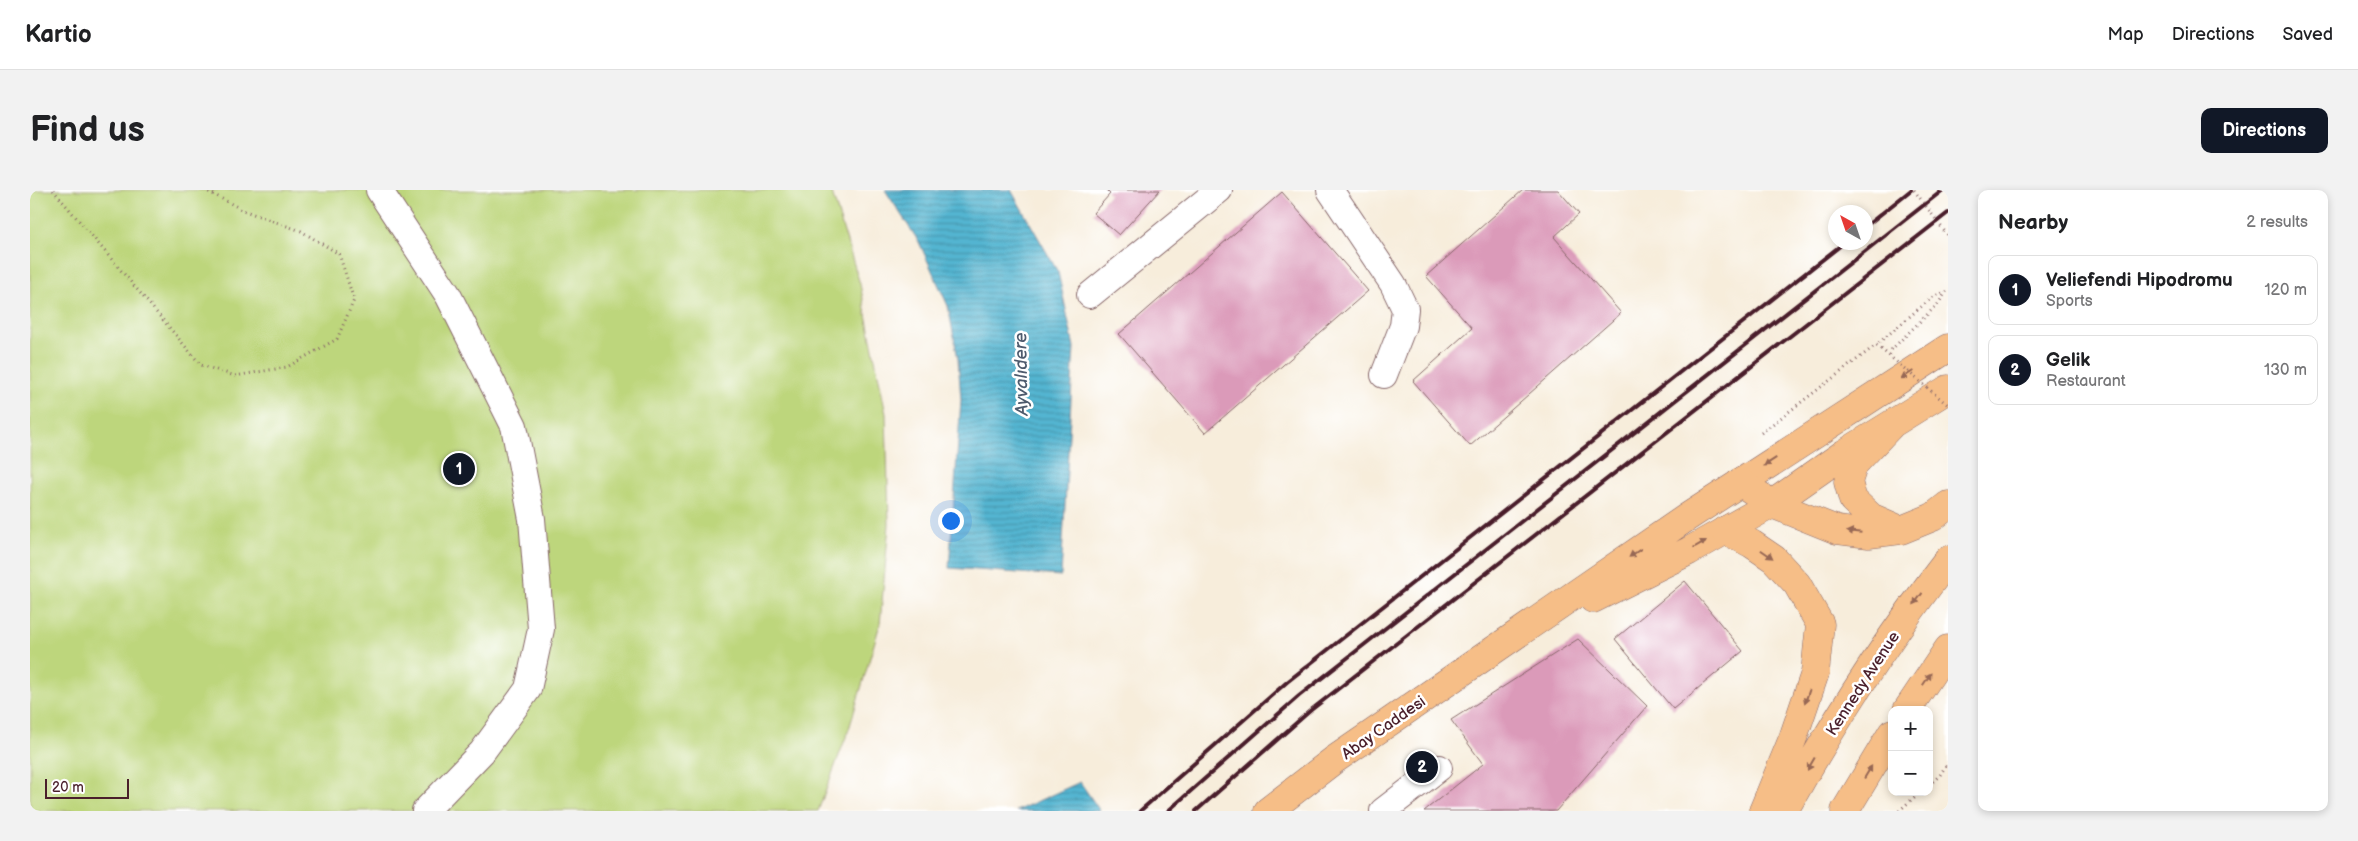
<!DOCTYPE html>
<html lang="en">
<head>
<meta charset="utf-8">
<style>
	body { margin:0; font-family:"Balsamiq Sans",sans-serif; background:#f2f2f2; color:#202124 }
	.controls { position:absolute; right:15px; bottom:15px; display:grid; overflow:hidden; border-radius:10px; box-shadow:0 2px 8px #0003 }
	.controls button { width:45px; height:45px; display:grid; place-items:center; padding:0; border:0; border-bottom:1px solid #e0e0e0; background:#fff; color:#202124; font:25px sans-serif }
	.compass { position:absolute; left:1798px; top:15px; width:45px; height:45px; border-radius:50%; background:#fff; box-shadow:0 2px 8px #0003; rotate:320deg }
	.scale { position:absolute; left:15px; bottom:12px; width:84px; box-sizing:border-box; padding-left:5px; border:2px solid #4a1f2b; border-top:0; font-size:14px; line-height:18px; white-space:nowrap; color:#4a1f2b; -webkit-text-stroke:4px #fff; paint-order:stroke }
	.you { position:absolute; left:920px; top:330px; width:18px; height:18px; margin:-12px; border:4px solid #fff; border-radius:50%; background:#1a73e8; box-shadow:0 0 0 8px #1a73e833 }
	.badge { display:grid; place-items:center; width:32px; height:32px; border-radius:50%; background:#111827; color:#fff; font-size:16px; font-weight:700 }
	.pin { position:absolute; translate:-50% -50%; border:2px solid #fff; box-shadow:0 1px 5px #0006 }
	.list { margin:0; padding:0; list-style:none }
	h2 { display:flex; justify-content:space-between; align-items:center; height:65px; margin:0; padding:0 20px; font-size:21px }
	h2 small { font-size:16px; font-weight:400; color:#757577 }
	.list li { display:grid; grid-template-columns:32px 1fr auto; gap:15px; align-items:center; box-sizing:border-box; height:70px; margin:0 10px 10px; padding:0 10px; border:1px solid #e0e0e0; border-radius:10px }
	.list b { display:block; font-size:19px; white-space:nowrap }
	.list p { margin:0; font-size:16px; white-space:nowrap; color:#757577 }
	.list em { font-size:16px; font-style:normal; color:#757577 }
	.map { position:relative; flex:none; width:1918px; height:621px; overflow:hidden; border-radius:10px }
	header { display:flex; align-items:center; gap:30px; box-sizing:border-box; height:70px; padding:0 25px; background:#fff; border-bottom:1px solid #e0e0e0 }
	header strong { font-size:24px }
	nav { display:flex; gap:28px; margin-inline-start:auto; font-size:18px }
	.intro { display:flex; align-items:center; justify-content:space-between; box-sizing:border-box; height:120px; padding:0 30px }
	h1 { margin:0; font-size:35px }
	.button { padding:12px 22px; border-radius:10px; background:#111827; color:#fff; font-size:18px; font-weight:700 }
	main { display:flex; gap:30px; padding:0 30px }
	aside { flex:1; background:#fff; border-radius:10px; box-shadow:0 2px 8px #0003 }
	.map>svg:first-child { display:block }
	.grass { fill:#bdd67b; stroke:#847a53 }
	.water { fill:url(#water-rules); stroke:#4e6a7e }
	.building { fill:#db9ab9 }
	.lines { fill:none; stroke-linecap:round; stroke-linejoin:round }
	.minor-casing { stroke:#876769; stroke-width:28 }
	.major-casing { stroke:#876769; stroke-width:29 }
	.highway-casing { stroke:#876769; stroke-width:29 }
	.path { stroke:#876769; stroke-width:3; stroke-dasharray:1 4; stroke-linecap:butt }
	.minor { stroke:#fff; stroke-width:26 }
	.major { stroke:#f6be87; stroke-width:28 }
	.highway { stroke:#f6be87; stroke-width:28 }
	.rail { stroke:#4a1f2b; stroke-width:4 }
	.path-bridge { stroke:#876769; stroke-width:3; stroke-dasharray:1 4; stroke-linecap:butt }
	.oneway { fill:#976754 }
	.labels { text-anchor:middle; stroke-width:5; stroke-linejoin:round; paint-order:stroke }
	.street-label { font-size:16px; fill:#4a1f2b; stroke:#fff }
	.water-label { font-size:18px; font-style:italic; fill:#4e5b6d; stroke:#fff }
</style>
</head>
<body>
<header>
<strong>Kartio</strong>
<nav><a>Map</a><a>Directions</a><a>Saved</a></nav>
</header>
<div class="intro"><h1>Find us</h1><a class="button">Directions</a></div>
<main>
<div class="map">
<svg width="1918" height="621" viewBox="0 0 1918 621">
	<defs>
		<pattern id="water-rules" width="6" height="5" patternUnits="userSpaceOnUse" patternTransform="scale(1.25)"><rect width="6" height="5" fill="#53b5d1"/><path d="M0 2.5h6" fill="none" stroke="#4793aa"/></pattern>
	</defs>
	<rect width="100%" height="100%" fill="#fff"/>
	<filter id="ink" filterUnits="userSpaceOnUse"><feTurbulence type="fractalNoise" baseFrequency=".02" numOctaves="2"/><feDisplacementMap in="SourceGraphic" scale="10" xChannelSelector="R" yChannelSelector="G"/><feConvolveMatrix kernelMatrix="1 2 1 2 8 2 1 2 1" color-interpolation-filters="sRGB"/></filter>
	<filter id="wash" filterUnits="userSpaceOnUse"><feTurbulence type="fractalNoise" baseFrequency=".0096" numOctaves="4" result="noise"/><feDisplacementMap in="SourceGraphic" scale="20" xChannelSelector="R" yChannelSelector="G"/><feGaussianBlur stdDeviation="1.12" result="paint"/><feColorMatrix in="noise" values="0 0 0 0 0 0 0 0 0 0 0 0 0 0 0 0 0 1.4 0 .05"/><feComposite in="paint" operator="in"/></filter>
	<g filter="url(#wash)">
		<rect width="100%" height="100%" fill="#f7eddb"/>
		<path class="grass" d="M0,0h801l29,94 26,130 3,110 -9,100 -31,105 -31,82h-788z"/>
		<path class="water" d="M855,0h126l47,82 16,75 -13,229 -112,-8 12,-168 -3,-41 -10,-53 -29,-64z
			M1050,592l20,29h-84z"/>
		<g id="blocks">
			<path class="building" d="M1076,0h54l-41,45 -26,-22 17,-19z
				M1493,0h35l21,24 -25,23 67,76 -151,133 -57,-65 59,-53 -46,-52z
				M1252,2l86,99 -163,142 -86,-99z
				M1655,391l58,70 -70,58 -58,-70z
				M1548,449l69,67 -91,105h-132l59,-47 -32,-44z"/>
		</g>
	</g>
	<g filter="url(#ink)">
		<use href="#blocks" fill-opacity="0" stroke="#876769" stroke-width="1"/>
		<g class="lines">
			<g class="minor-casing">
				<path id="minor" d="M349,0l69,105 66,131 18,93 9,110 -13,60 -46,63 -57,59
					M1300,0l63,94 12,25 -2,17 -19,49
					M1060,105l129,-105
					M1353,621l56,-43"/>
			</g>
			<g class="major-casing">
				<path id="major" d="M1563,409l96,-48 83,-47 73,-51 103,-64
					M1238,621l66,-51 352,-242 262,-170"/>
			</g>
			<g class="highway-casing">
				<path id="highway" d="M1860,236l-36,38 -6,18 5,18 18,17 30,13
					M1710,292l32,22 65,26 32,4 32,-4 32,-13 15,-12
					M1695,340l27,14 22,15 23,25 23,40 -5,49 -22,65 -30,73
					M1877,520l41,-61
					M1754,621c49,-88 102,-171 164,-251
					M1815,621l47,-78"/>
			</g>
			<path class="path" d="M23,0l148,175 34,11 52,-9 50,-28 17,-39 -15,-46 -38,-23 -56,-20 -40,-21
				M1884,0l34,46
				M1851,159l-5,-4 58,-49 12,-4
				M1861,160l47,-46 10,-15
				M1731,243l115,-88
				M1899,595l11,-10 8,-13
				M1869,621l21,-19"/>
			<use href="#minor" class="minor"/>
			<use href="#major" class="major"/>
			<use href="#highway" class="highway"/>
			<path class="rail" d="M1836,36l45,-36
				M1110,621l147,-129 558,-440
				M1138,621l131,-115 644,-506
				M1166,621l115,-101 637,-497"/>
			<path class="path-bridge" d="M1851,159l67,56"/>
		</g>
		<defs><path id="oneway-solid" d="M-6-.8H1V-3.2L6.5 0L1 3.2V.8H-6Z" transform="scale(1.25)"/></defs>
		<g class="oneway">
			<use href="#oneway-solid" transform="translate(1877 185) rotate(148)"/>
			<use href="#oneway-solid" transform="translate(1740 272) rotate(147)"/>
			<use href="#oneway-solid" transform="translate(1824 342) rotate(-174)"/>
			<use href="#oneway-solid" transform="translate(1670 354) rotate(-30)"/>
			<use href="#oneway-solid" transform="translate(1605 363) rotate(145)"/>
			<use href="#oneway-solid" transform="translate(1737 364) rotate(35)"/>
			<use href="#oneway-solid" transform="translate(1888 409) rotate(126)"/>
			<use href="#oneway-solid" transform="translate(1897 489) rotate(-56)"/>
			<use href="#oneway-solid" transform="translate(1777 507) rotate(109)"/>
			<use href="#oneway-solid" transform="translate(1781 574) rotate(120)"/>
			<use href="#oneway-solid" transform="translate(1838 582) rotate(-59)"/>
		</g>
	</g>
	<g class="labels">
		<g class="street-label">
			<text transform="translate(1832 493) rotate(-57)" y="6">Kennedy Avenue</text>
			<text transform="translate(1353 537) rotate(-35)" y="6">Abay Caddesi</text>
		</g>
		<g class="water-label">
			<text transform="translate(991 184) rotate(-91)" y="6">Ayvalıdere</text>
		</g>
	</g>
</svg>
<div class="controls">
<button>+</button>
<button>−</button>
</div>
<svg class="compass" viewBox="-18 -18 36 36"><path d="M0-13l5 13h-10z" fill="#e53935"/><path d="M0 13l5-13h-10z" fill="#757577"/></svg>
<div class="scale">20 m</div>
<div class="you"></div>
<div class="pin badge" style="left:429px;top:279px">1</div>
<div class="pin badge" style="left:1392px;top:577px">2</div>
</div>
<aside>
<h2>Nearby<small>2 results</small></h2>
<ul class="list">
<li><span class="badge">1</span><div><b>Veliefendi Hipodromu</b><p>Sports</p></div><em>120 m</em></li>
<li><span class="badge">2</span><div><b>Gelik</b><p>Restaurant</p></div><em>130 m</em></li>
</ul>
</aside>
</main>
</body>
</html>
